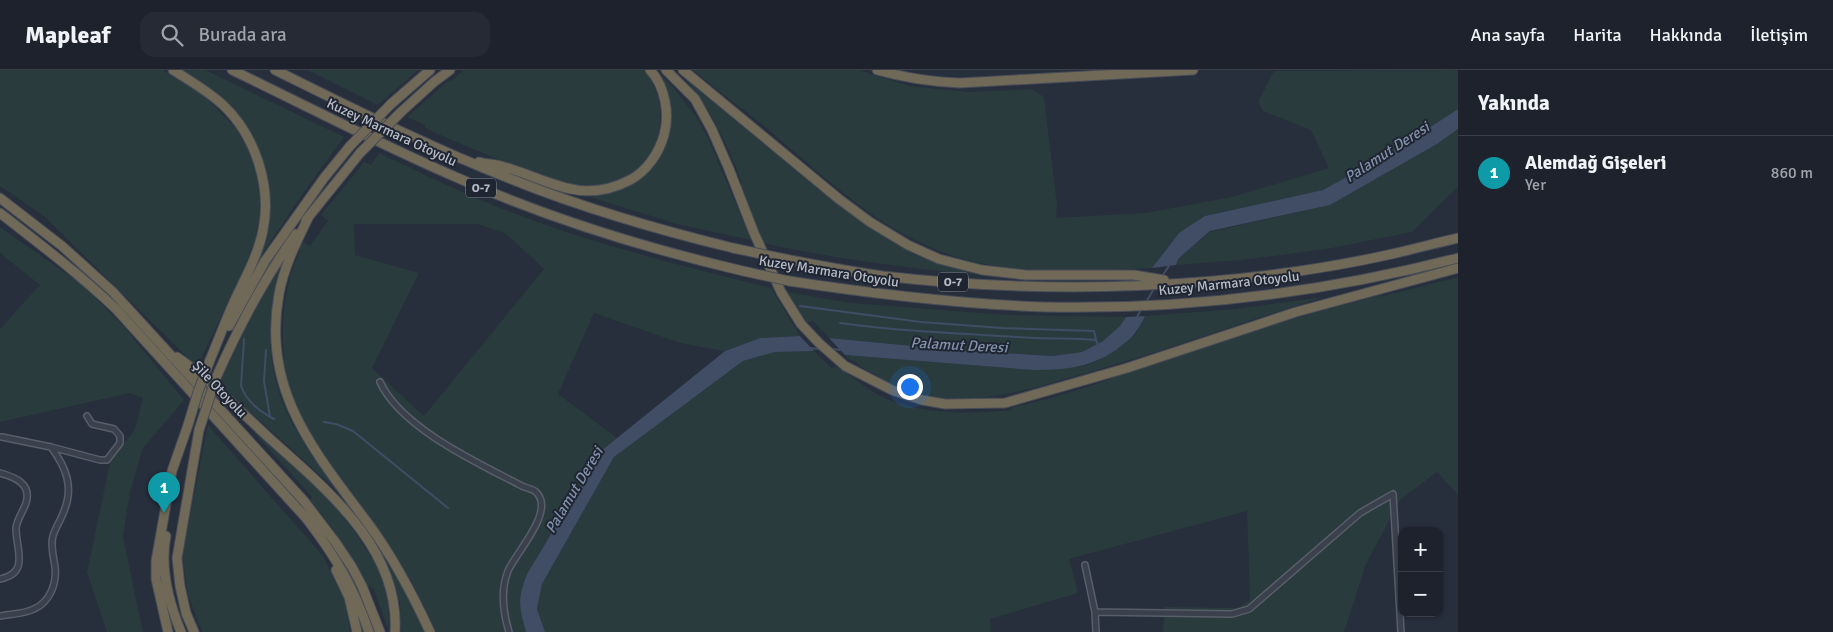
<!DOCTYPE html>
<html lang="tr">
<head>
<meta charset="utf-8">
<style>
	body { margin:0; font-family:Signika,sans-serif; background:#252a35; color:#f1f3f6 }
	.controls { position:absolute; right:15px; bottom:15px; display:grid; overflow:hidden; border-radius:10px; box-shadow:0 1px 4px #0004 }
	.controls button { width:45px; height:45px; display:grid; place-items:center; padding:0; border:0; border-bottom:1px solid #3b3f49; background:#1d222d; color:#f1f3f6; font:25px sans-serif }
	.you { position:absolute; left:909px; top:316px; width:18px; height:18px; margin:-12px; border:4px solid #fff; border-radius:50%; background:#1a73e8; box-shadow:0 0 0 8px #1a73e833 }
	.badge { display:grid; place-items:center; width:32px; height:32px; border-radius:50%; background:#95b1ed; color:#fff; font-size:16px; font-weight:700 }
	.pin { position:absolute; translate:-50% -41px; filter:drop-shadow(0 1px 2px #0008) }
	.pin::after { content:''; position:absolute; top:26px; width:18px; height:15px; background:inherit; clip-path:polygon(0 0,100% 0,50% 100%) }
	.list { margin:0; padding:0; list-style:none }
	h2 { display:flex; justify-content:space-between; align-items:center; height:65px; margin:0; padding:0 20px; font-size:21px }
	h2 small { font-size:16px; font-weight:400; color:#a0a4aa }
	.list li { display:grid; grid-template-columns:32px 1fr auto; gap:15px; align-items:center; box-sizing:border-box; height:75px; padding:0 20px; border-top:1px solid #3b3f49 }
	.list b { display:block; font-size:19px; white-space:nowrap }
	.list p { margin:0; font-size:16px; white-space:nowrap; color:#a0a4aa }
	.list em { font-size:16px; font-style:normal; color:#a0a4aa }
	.icon { flex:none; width:28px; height:28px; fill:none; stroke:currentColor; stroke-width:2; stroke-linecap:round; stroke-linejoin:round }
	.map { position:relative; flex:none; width:1458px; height:562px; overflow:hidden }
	header { display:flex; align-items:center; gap:30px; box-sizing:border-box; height:70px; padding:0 25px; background:#1d222d; border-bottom:1px solid #3b3f49 }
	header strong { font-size:24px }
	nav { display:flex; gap:28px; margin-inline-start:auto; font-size:18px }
	.search { width:350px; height:45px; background:#252a35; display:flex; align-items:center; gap:12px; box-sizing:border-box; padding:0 18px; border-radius:15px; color:#a0a4aa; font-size:19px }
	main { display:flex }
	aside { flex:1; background:#1d222d }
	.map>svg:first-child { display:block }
	.green { fill:#2a3b3e; fill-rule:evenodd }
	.water { fill:#404d65 }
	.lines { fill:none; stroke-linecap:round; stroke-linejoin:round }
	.stream { stroke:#404d65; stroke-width:2 }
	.street-casing { stroke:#585e6a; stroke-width:8 }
	.highway-casing { stroke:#454b57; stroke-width:11 }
	.street { stroke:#3a404c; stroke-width:5 }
	.highway { stroke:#716958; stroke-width:9 }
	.highway-bridge-casing { stroke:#454b57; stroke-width:11; stroke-linecap:butt }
	.highway-bridge { stroke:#716958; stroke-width:9 }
	.labels { text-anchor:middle; stroke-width:4; stroke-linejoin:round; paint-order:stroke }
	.shield { fill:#1f2531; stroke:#898f9a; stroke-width:1 }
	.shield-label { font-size:12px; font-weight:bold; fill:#b6bcc7 }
	.street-label { font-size:14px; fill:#b6bcc7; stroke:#1f2531 }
	.water-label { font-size:15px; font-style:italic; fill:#8190ab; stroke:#1f2531 }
</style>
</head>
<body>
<header>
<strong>Mapleaf</strong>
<div class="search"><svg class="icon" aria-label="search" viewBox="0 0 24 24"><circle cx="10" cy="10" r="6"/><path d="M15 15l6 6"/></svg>Burada ara</div>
<nav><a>Ana sayfa</a><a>Harita</a><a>Hakkında</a><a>İletişim</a></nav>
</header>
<main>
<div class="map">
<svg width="1458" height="562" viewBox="0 0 1458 562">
	<rect width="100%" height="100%" fill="#272e3c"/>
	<path class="green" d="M0,0h163l41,26 31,31 12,20 9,24 4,26 -1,23 -4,21 -14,34 -44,92 -152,-150 -45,-31z
		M180,0h25l139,67 -45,62 -43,65 11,-35 -4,-66 -6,-16 -7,-14z
		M308,0h110l-40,35z
		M464,0h180c16,21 21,46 12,71 -5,14 -15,27 -28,35 -39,22 -74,4 -112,-10 -31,-12 -61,-24 -91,-38v-3l-18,-8 42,-37 2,1z
		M656,0l16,16 26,33 10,19 43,102 -74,-16 -97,-30 53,-12 36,-52z
		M693,0h166l50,16 59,6 64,-3 12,8 13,108 -1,13 89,-5 87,-16 97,-29 -18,-38 -48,-19 -5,-9 16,-31 184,-1v39l-66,43 -69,38 -118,26 -32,24 -21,28c-60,3 -133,8 -192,-10 -76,-23 -131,-77 -190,-127 -25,-21 -52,-40 -77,-61z
		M685,9l130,107 37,29 38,26 25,14 60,20c-71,-8 -142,-16 -211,-32l-24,-59h2c-14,-39 -31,-74 -57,-105z
		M1458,59v58l-46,45 -85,17 -85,11 -66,5 2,-6 32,-27 120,-27 107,-61z
		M379,83c42,20 85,41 129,58 85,33 174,55 263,77l29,48 -40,2 -35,13 -45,-8 -86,-30 -36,81 59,44 -16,13 -74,123c-10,25 -8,33 -1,58h-91c-10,-25 -21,-48 -36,-71 -33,-52 -75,-99 -103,-155 -7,-15 -10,-32 -14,-47l2,-1c-3,-38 0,-73 16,-108l-1,-2 3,-7 8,5 18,-25 -7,-6 43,-53 7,3zM354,154h124l27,9 39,36 -120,147 -52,-48 47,-95 -64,-18z
		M0,157l80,56 44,44 60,73 -41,48 -13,44 -7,45 20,95h-36l-20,-60 23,-109 25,-34 8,-31 -13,-5 -130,29v-93l40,-44 -40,-32z
		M280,196c-10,40 -14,74 -4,116 11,43 40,79 66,114 31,44 61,86 83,136h-24l-1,-29 -16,-48 -52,-69 -55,-50 -57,-50 2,-7 -1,-1 26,-53z
		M1458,207v218l-21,-23 -37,28 -34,64 -22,68h-181l2,-25 72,1 13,-8 -3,-89 -178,48 9,34 -88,26 1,13h-446l-8,-23 5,-25 72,-127 129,-96 32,-9 39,-1 17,17 6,-1c13,8 25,18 38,26 42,23 91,21 137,17l1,-3c59,-12 107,-32 163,-52 67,-23 136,-42 205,-60l-1,2z
		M787,222l65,11 76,6 80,6 118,2 -6,9 -17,15 -21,11 -30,4 -97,-6 -126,-12 -16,-17 -6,2z
		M1324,227c-79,24 -158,53 -238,76 -46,13 -92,29 -141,25 -23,-2 -44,-10 -65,-19v-2l-19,-10 -6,-6 -5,-1 -5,-5 188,15 51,-4 16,-6 18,-12 17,-13 10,-19 91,-7z
		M208,355l115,131 22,46 5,30h-148l-14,-37 -6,-41z
		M250,358c45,39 91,77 121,129 6,9 12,20 15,31 2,13 4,27 2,41l-15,-41 -5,-2c-17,-31 -35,-59 -58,-86l2,-3z"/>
	<path class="water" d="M1458,39v20l-21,15 -107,61 -120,26 -32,28 -2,6 -24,3 27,-35 26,-17 118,-26 69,-38z
		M1145,246c-3,6 -6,12 -10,17 -3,5 -9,9 -14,13 -27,22 -56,24 -88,24l-188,-15 -16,-17 126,12 97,6 30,-4 21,-11 17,-15 6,-9z
		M800,266l14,15 -39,1 -32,9 -129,96 -72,127 -5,25 8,23h-19c-7,-25 -9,-33 1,-58l74,-123 124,-100 35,-13z"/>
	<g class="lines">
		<path class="stream" d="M1162,206l7,-10
			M1146,232l8,-13
			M800,236l121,16 81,6 92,3 2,9
			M1137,247l5,-9
			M840,253c65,9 130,11 195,15 21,1 41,0 61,2l2,5
			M244,269l-3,47c6,16 18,25 33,33
			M809,278l10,1
			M832,279l10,1
			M266,280l-2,31 6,36
			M324,352l12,2 17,7 95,77"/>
		<g class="street-casing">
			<path id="street" d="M380,312c21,46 98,81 142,104 4,2 11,3 14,6 20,19 -20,60 -28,79 -8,20 -5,41 1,61
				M2,367l49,10 49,13h7l13,-17v-7l-6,-7 -22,-5 -5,-8
				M0,403c15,4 32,11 26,30 -3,9 -9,16 -10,25 0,22 14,45 -16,51
				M1085,495l10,47 1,20
				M1095,542l137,2 17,-5 111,-96 33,-19 8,138
				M0,546c11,-2 24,-2 34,-7 16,-7 23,-26 21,-42 -1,-9 -5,-22 -2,-31 2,-8 8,-16 11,-25 10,-24 2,-44 -13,-64"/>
		</g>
		<g class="highway-casing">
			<path id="highway" d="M173,0c17,11 35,21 50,35 32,30 49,81 40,125 -5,26 -19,50 -30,74 -8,18 -15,37 -23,56
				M232,0c75,36 149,75 226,108 92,41 187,70 285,93
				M275,0c79,39 158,79 241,111 70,28 143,49 217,67
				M666,0l29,29 17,31 17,39 25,64 27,59 20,32 18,19 26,23 47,24 30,10 23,4 60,-1 122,-35 169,-56 162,-44
				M683,0l156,129 31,23 38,23 31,14 43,11 44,5h108l30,5
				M877,0c28,8 54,12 83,13l233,-13
				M391,34l39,-34
				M401,42l33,-30 16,-12
				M479,92c7,2 15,2 22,4 48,13 79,40 129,14 17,-9 29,-27 34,-45 6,-21 1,-49 -14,-65
				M0,128l62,48 51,46 191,209 32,42 16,24 10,19 18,46
				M0,143c40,31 79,61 116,96l190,209c30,39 47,68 63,114
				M309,146c-12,25 -25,50 -30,78 -18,98 37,159 91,232 24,33 43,69 60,106
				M306,150l54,-67
				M775,187c36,7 72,14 108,19 164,19 348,14 509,-22 22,-5 44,-11 66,-16
				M789,211c85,13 170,23 256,26 138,3 280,-15 413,-49
				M229,256l36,-65 59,-83 26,-32
				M177,287c32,23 60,51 89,78 57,52 134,111 129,197
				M216,308c22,-50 48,-99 80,-144
				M166,466c-6,31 3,67 15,96
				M336,500l13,27 8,35
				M168,562l-12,-53v-18l16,-90 16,-46
				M194,562l-8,-19 -6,-27 -3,-28 22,-128"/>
		</g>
		<use href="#street" class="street"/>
		<use href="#highway" class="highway"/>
		<g class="highway-bridge-casing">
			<path id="highway-bridge" d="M350,76l41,-42
				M360,83l41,-41
				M733,178l42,9
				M743,201l46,10
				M188,355l10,-33 12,-32
				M199,360l17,-52"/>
		</g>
		<use href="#highway-bridge" class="highway-bridge"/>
	</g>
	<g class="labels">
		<g class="shield">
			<rect x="466" y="108.5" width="30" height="19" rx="4"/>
			<rect x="938" y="202.5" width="30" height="19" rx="4"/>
		</g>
		<g class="shield-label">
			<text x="481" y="122">O-7</text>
			<text x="953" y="216">O-7</text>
		</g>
		<g class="street-label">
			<text transform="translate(392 62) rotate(25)" y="5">Kuzey Marmara Otoyolu</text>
			<text transform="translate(829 201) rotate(9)" y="5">Kuzey Marmara Otoyolu</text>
			<text transform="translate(1229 213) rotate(-6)" y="5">Kuzey Marmara Otoyolu</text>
			<text transform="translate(220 319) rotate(47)" y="5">Şile Otoyolu</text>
		</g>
		<g class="water-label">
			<text transform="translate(1387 82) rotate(-33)" y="5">Palamut Deresi</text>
			<text transform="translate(959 275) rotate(3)" y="5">Palamut Deresi</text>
			<text transform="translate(574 420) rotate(-59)" y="5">Palamut Deresi</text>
		</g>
	</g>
</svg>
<div class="controls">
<button>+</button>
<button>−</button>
</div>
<div class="you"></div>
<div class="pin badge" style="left:164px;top:443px;background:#0f9aa8">1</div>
</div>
<aside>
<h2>Yakında<small></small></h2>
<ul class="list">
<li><span class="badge" style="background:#0f9aa8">1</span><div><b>Alemdağ Gişeleri</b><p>Yer</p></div><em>860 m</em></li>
</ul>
</aside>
</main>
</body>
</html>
